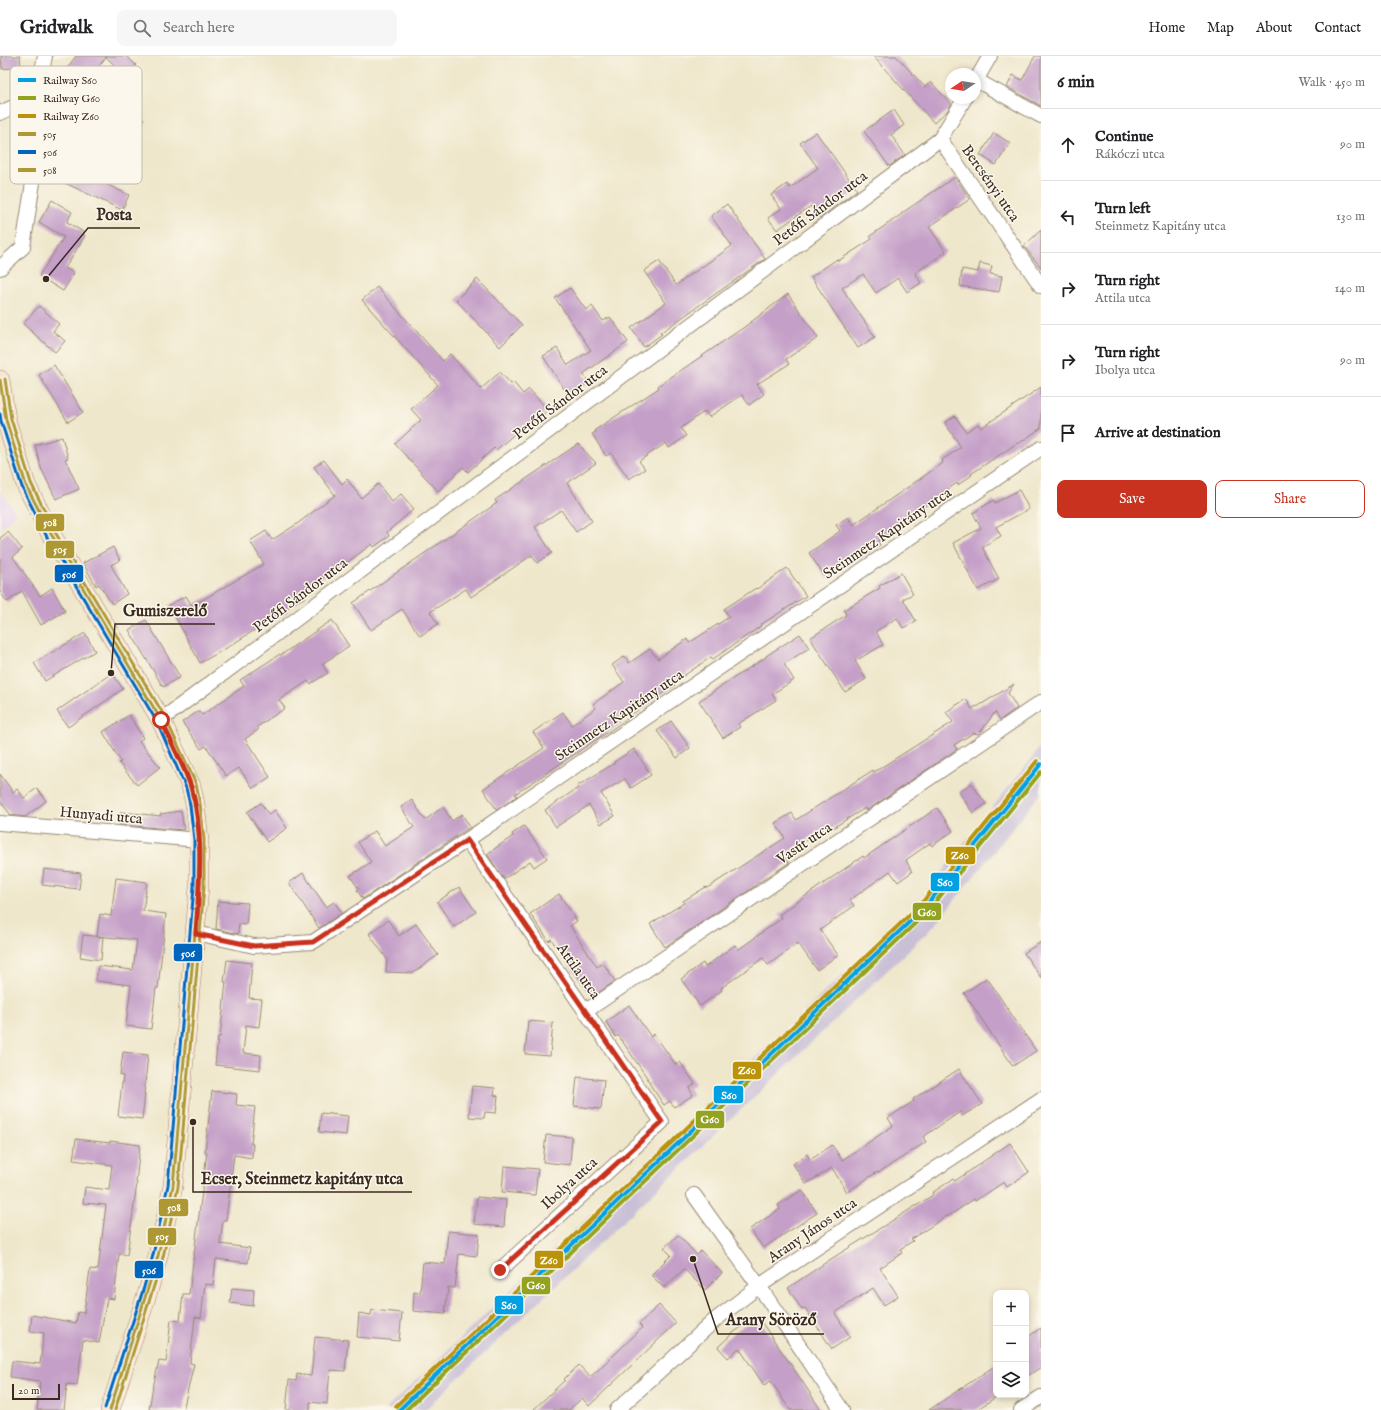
<!DOCTYPE html>
<html lang="en">
<head>
<meta charset="utf-8">
<style>
	body { margin:0; font-family:"IM FELL English",serif; background:#f6f6f6; color:#202124 }
	.controls { position:absolute; right:12px; bottom:12px; display:grid; overflow:hidden; border-radius:8px; box-shadow:0 2px 6px #0003 }
	.controls button { width:36px; height:36px; display:grid; place-items:center; padding:0; border:0; border-bottom:1px solid #e0e0e0; background:#fff; color:#202124; font:20px sans-serif }
	.compass { position:absolute; left:945px; top:12px; width:36px; height:36px; border-radius:50%; background:#fff; box-shadow:0 2px 6px #0003; rotate:258deg }
	.scale { position:absolute; left:12px; bottom:10px; width:48px; box-sizing:border-box; padding-left:4px; border:2px solid #3b2a1e; border-top:0; font-size:11px; line-height:14px; white-space:nowrap; color:#3b2a1e; -webkit-text-stroke:3px #fbf7ec; paint-order:stroke }
	.stop { position:absolute; width:12px; height:12px; margin:-9px; border:3px solid #c8321e; border-radius:50%; background:#fff }
	.stop.end { background:#c8321e; border-color:#fff; box-shadow:0 1px 4px #0008 }
	.list { margin:0; padding:0; list-style:none }
	h2 { display:flex; justify-content:space-between; align-items:center; height:52px; margin:0; padding:0 16px; font-size:17px }
	h2 small { font-size:13px; font-weight:400; color:#757577 }
	.list li { display:grid; grid-template-columns:26px 1fr auto; gap:12px; align-items:center; box-sizing:border-box; height:72px; padding:0 16px; border-top:1px solid #e0e0e0 }
	.list b { display:block; font-size:15px; white-space:nowrap }
	.list p { margin:0; font-size:13px; white-space:nowrap; color:#757577 }
	.list em { font-size:13px; font-style:normal; color:#757577 }
	.actions { display:flex; gap:8px; padding:12px 16px }
	.actions a { flex:1; padding:9px 0; border:1px solid #c8321e; border-radius:8px; text-align:center; font-size:14px; color:#c8321e }
	.actions .main { background:#c8321e; color:#fff }
	.icon { flex:none; width:22px; height:22px; fill:none; stroke:currentColor; stroke-width:2; stroke-linecap:round; stroke-linejoin:round }
	.map { position:relative; flex:none; width:1041px; height:1354px; overflow:hidden }
	header { display:flex; align-items:center; gap:24px; box-sizing:border-box; height:56px; padding:0 20px; background:#fff; border-bottom:1px solid #e0e0e0 }
	header strong { font-size:19px }
	nav { display:flex; gap:22px; margin-inline-start:auto; font-size:14px }
	.search { width:280px; height:36px; background:#f6f6f6; display:flex; align-items:center; gap:10px; box-sizing:border-box; padding:0 14px; border-radius:8px; color:#757577; font-size:15px }
	main { display:flex }
	aside { flex:1; background:#fff }
	.map>svg:first-child { display:block }
	.built { fill:#e9d2ed }
	.industrial { fill:#c9bfd7 }
	.building { fill:#c49fc8 }
	.lines { fill:none; stroke-linecap:round; stroke-linejoin:round }
	.street-casing { stroke:#958874; stroke-width:16 }
	.secondary-casing { stroke:#958874; stroke-width:20 }
	.street { stroke:#fff; stroke-width:14 }
	.secondary { stroke:#fde4d1; stroke-width:19 }
	.bus-1-casing { stroke:#fbf7ec; stroke-width:6 }
	.bus-2-casing { stroke:#fbf7ec; stroke-width:6 }
	.bus-3-casing { stroke:#fbf7ec; stroke-width:6 }
	.bus-1 { stroke:#ae9834; stroke-width:3 }
	.bus-2 { stroke:#0065bd; stroke-width:3 }
	.bus-3 { stroke:#ae9834; stroke-width:3 }
	.rail-1-casing { stroke:#fbf7ec; stroke-width:7 }
	.rail-2-casing { stroke:#fbf7ec; stroke-width:7 }
	.rail-3-casing { stroke:#fbf7ec; stroke-width:7 }
	.rail-1 { stroke:#00a0e3; stroke-width:4 }
	.rail-2 { stroke:#93a31f; stroke-width:4 }
	.rail-3 { stroke:#ba930a; stroke-width:4 }
	.route { stroke:#c8321e; stroke-width:5 }
	.labels { text-anchor:middle; stroke-width:3; stroke-linejoin:round; paint-order:stroke }
	.street-label { font-size:15px; fill:#3b2a1e; stroke:#fbf7ec }
	.key { fill:#fbf7ec; stroke:#c1baae; stroke-width:1 }
	.key-label { font-size:11px; fill:#3b2a1e }
	.leader { fill:none; stroke:#3b2a1e; stroke-width:1.5 }
	.callout-dot { fill:#3b2a1e; stroke:#fbf7ec; stroke-width:1.5 }
	.callout-label { font-size:16px; text-anchor:middle; font-weight:bold; fill:#3b2a1e; stroke:#fbf7ec; stroke-width:3; stroke-linejoin:round; paint-order:stroke }
	.line-badge { stroke:#fbf7ec; stroke-width:1.5 }
	.badge-label { font-size:11px; text-anchor:middle; font-weight:bold; fill:#fff }
</style>
</head>
<body>
<header>
<strong>Gridwalk</strong>
<div class="search"><svg class="icon" aria-label="search" viewBox="0 0 24 24"><circle cx="10" cy="10" r="6"/><path d="M15 15l6 6"/></svg>Search here</div>
<nav><a>Home</a><a>Map</a><a>About</a><a>Contact</a></nav>
</header>
<main>
<div class="map">
<svg width="1041" height="1354" viewBox="0 0 1041 1354">
	<rect width="100%" height="100%" fill="#fbf7ec"/>
	<filter id="ink" filterUnits="userSpaceOnUse"><feTurbulence type="fractalNoise" baseFrequency=".025" numOctaves="2"/><feDisplacementMap in="SourceGraphic" scale="8" xChannelSelector="R" yChannelSelector="G"/><feConvolveMatrix kernelMatrix="1 2 1 2 8 2 1 2 1" color-interpolation-filters="sRGB"/></filter>
	<filter id="wash" filterUnits="userSpaceOnUse"><feTurbulence type="fractalNoise" baseFrequency=".012" numOctaves="4" result="noise"/><feDisplacementMap in="SourceGraphic" scale="16" xChannelSelector="R" yChannelSelector="G"/><feGaussianBlur stdDeviation="0.9" result="paint"/><feColorMatrix in="noise" values="0 0 0 0 0 0 0 0 0 0 0 0 0 0 0 0 0 1.4 0 .05"/><feComposite in="paint" operator="in"/></filter>
	<g filter="url(#wash)">
		<rect width="100%" height="100%" fill="#efe7cb"/>
		<path class="built" d="M0,435l17,23 -17,14z"/>
		<path class="industrial" d="M1041,690v47l-106,132 -510,485h-40l530,-504z"/>
		<g id="blocks">
			<path class="building" d="M1,0h19l1,11 -19,2z
				M76,0h50l10,9 -10,11 -20,-19 -16,20 54,42 -26,35 -39,-24 18,-29 -35,-26z
				M873,0h23l29,31 6,-5 20,22 -3,6 -14,13z
				M1035,0h6v50l-34,-19 6,-12 9,5z
				M894,54l10,15 -13,10 14,20 -16,11 -25,-35z
				M816,76l41,58 -37,28 -9,-12 -34,24 -9,-12 13,-9 -10,-14 16,-11 3,4 28,-20 -18,-25z
				M994,77l16,10 -14,22 -16,-10z
				M54,96l17,8 -3,6 61,29 -7,15 -78,-37z
				M955,121l15,22 -41,28 17,25 -31,21 6,10 -14,9 -9,-14 -22,15 -13,-19 -21,14 33,49 -17,11 -47,-71 26,-18 1,2 34,-22 -2,-3 32,-22v-1z
				M52,144l20,12 -5,10 16,10 -1,2 3,2 -20,32 9,5 -11,18 -24,-15 25,-39 -25,-15z
				M727,148l38,55 -105,74 2,1 -18,13 -13,-19 35,-25 -22,-32 15,-10 17,24 56,-39 -21,-30z
				M1041,174v38l-17,-22z
				M980,207l12,3 -2,8 12,2 -3,16 -39,-6 2,-17 16,3z
				M477,223l45,46 -22,22 -44,-47z
				M377,231l66,74 7,-7 31,35 19,-17 11,12 2,-2 10,12 6,-5 19,21 -20,17 -2,-3 -30,26 -2,-2 -26,24 -5,-5 -25,24 -43,-47 26,-24 -10,-11 27,-24 -76,-85z
				M570,232l16,22 6,-4 11,15 7,-4 18,25 -45,32 6,8 -21,13 -25,-39 14,-8 11,17 23,-15 -36,-52z
				M788,238l30,44 -32,21 3,5 -32,20 7,10 -15,11 -7,-10 -33,22 -4,-6 -24,17 5,8 -17,12 -3,-5 -27,18 6,8 -16,10 -18,-26 -5,3 -14,-22 4,-2 -1,-2 64,-42 -1,-2 85,-58z
				M39,250l20,18 -6,7 12,10 -10,11 -32,-28z
				M54,309l29,47 -15,10 -29,-47z
				M1041,331v41l-23,16 -1,-1 -46,31 1,1 -14,10 -1,-2 -50,34 2,2 -31,22 2,4 -20,14 -3,-3 -31,22 -17,-25 31,-22 -4,-6 12,-8 5,8 90,-62 -1,-3 19,-13 -16,-24 10,-7 11,16 12,-8 3,4z
				M62,381l6,21 -3,1 14,30 -23,10 -15,-31 -6,-23z
				M578,388l18,19 -29,20 25,38 -16,11 -15,-22 -26,17 17,26 -15,10 -5,-8 -61,42 -5,-8 -36,23 8,12 -18,12 -18,-27 -31,21 -18,-27 144,-100 -2,-3z
				M324,404l18,24 5,-5 14,19 17,-14 14,18 9,-8 13,15 -27,23 2,4 -15,11 -2,-3 -31,23 -1,-2 -38,26 4,5 -21,13 2,3 -22,13 -1,-1 -39,25 -25,14 -31,-58 17,-9 6,10 72,-42 -14,-23 16,-10 6,9 25,-16 38,-29 -21,-28z
				M1019,434l10,19 -33,18 5,9 -19,11 17,32 -21,11 -25,-47 28,-15 -8,-15 21,-13 1,3z
				M8,476l14,17 -9,8 27,39 12,-8 13,23 -24,14 -19,-34 -15,11 -7,-10v-54z
				M113,491l7,13 -9,5 16,29 -15,10 -13,-20 -3,2 -13,-23z
				M787,512l19,28 -46,29 1,1 -48,33 -2,-2 -38,26 2,2 -46,31 1,1 -37,25 -78,52 2,2 -20,14 -14,-21 61,-41 -11,-16 30,-20 9,13 24,-17 -3,-4 31,-22 -12,-17 13,-9 4,7 21,-14 8,10 29,-20 2,4 40,-26 -5,-8 32,-21 1,1z
				M901,517l12,21 -10,5 13,22 -13,7 -6,-10 -21,13 7,14 -28,16 11,18 -21,13 -35,-54 36,-23 -2,-5 36,-22 -1,-2z
				M146,564l34,57 -17,10 -34,-57z
				M332,564l17,26 -27,18 6,9 -18,11 -2,-3 -29,19 6,8 -28,19 2,2 -14,10 25,38 -17,11 -14,-20 -13,8 -20,-30 -5,3 -19,-27 17,-11 3,4 42,-29 -4,-6 40,-26 1,1z
				M85,577l10,18 -50,30 -11,-18z
				M800,578l9,14 -25,16 10,16 -22,14 4,6 -38,24 2,3 -17,11 -24,-37 67,-44v-1z
				M112,617l11,16 -55,38 -11,-16z
				M1014,628l-6,9 9,15 -17,12 -5,-8 -16,22 -6,-1 -19,12 3,4 -91,62 -1,-3 -37,23 -2,-4 -43,28 6,8 -34,22v1l-90,61 -15,-23 34,-21 -1,-2 23,-14 1,1 78,-50 -10,-15 17,-10 4,7 77,-50 1,2 79,-50 -7,-10 20,-13 6,10 4,-3 1,1z
				M129,659l14,23 -4,3 21,26 -23,18 -18,-22 2,-1 -18,-30z
				M671,665l19,27 -13,10 -20,-27z
				M634,693l17,26 -20,13 -6,-9 -24,14 14,23 -14,8 -12,-19 -33,22 -11,-17 33,-22 -1,-2 38,-23 -1,-1z
				M0,718l13,18 4,-3 7,9 13,-10 9,13 -21,16 -14,-2 -11,-14z
				M971,727l15,21 -13,9 -14,-21z
				M412,744l13,20 18,-13 9,14 10,-7 8,13 -107,72 -6,-9 2,-1 -9,-13 21,-14 -13,-20 17,-11 10,15 29,-19 -13,-20z
				M261,747l8,12 6,-5 12,18 -20,14 -20,-30z
				M937,752l16,23 -21,15 -2,-3 -24,17 6,12 -14,10 -8,-11 -40,29 4,6 -34,24 18,25 -21,15 -19,-27 -30,22 -5,-7 -42,30 1,2 -22,16 -19,-27 22,-16 2,4 30,-22 3,5 44,-32 -3,-3 15,-11 69,-48 1,2z
				M181,755l3,19 -64,-5 1,-13 40,4 -1,-2z
				M524,770l23,32 -13,9 -4,-6 -26,18 -17,-25 26,-18 -1,-2z
				M44,813l37,4 -2,16 -37,-4z
				M303,817l23,34 8,-5 8,11 -23,15 -30,-45z
				M116,822l31,4 -4,29 23,3 -8,74h-2l-5,41 -25,-3 5,-41 -35,-4 2,-15 35,4 4,-30 -40,-4 3,-22 11,2z
				M459,831l17,25 -22,15 -17,-25z
				M559,838l18,27 -7,5 27,41 6,-4 12,18 -23,16 -41,-58 -2,2 -19,-27z
				M218,845l30,2 -2,22 -7,-1 -1,10 -22,-5z
				M388,864l11,16 17,-12 22,31 -25,18 -27,-1 1,-13 -18,-25z
				M83,879l20,2 -2,23 -21,-3z
				M1041,886v36l-17,-25z
				M227,904l25,3 -3,35 13,1 -3,28 -13,-2 -3,28 18,2 -1,15 -45,-5 3,-28h2l6,-55h-2z
				M987,922l49,73 -23,15 -49,-73z
				M629,949l22,32 3,-3 22,31 4,-3 15,22 -6,4 4,7 -19,12 -4,-6 -6,4 -15,-22 1,-1 -32,-47 -2,2 -10,-15z
				M528,965l25,2 -3,33 -25,-2z
				M123,996l25,3 -4,39h1l-3,25 -24,-3 5,-40 -3,-1z
				M959,1013l23,35 -20,12 -2,-4 -37,25 3,5 -48,31 -1,-1 -30,20 -15,-24 -26,16 -13,-20 14,-10 3,6 22,-15 10,15 51,-34 -5,-8 26,-17 -1,-2z
				M577,1021l27,3 -3,29 -27,-3z
				M472,1030l23,2 -1,7 4,1 -2,17 -11,-1 -1,6 -15,-1z
				M212,1035l25,3 -1,11 19,2 -4,37h2l-1,14 -18,-3 -8,65h-3l-3,24 30,4 -2,15 -32,-4 -3,26 -8,-1 -4,34 -6,-1 -5,46 4,1 -11,46h-34l3,-18 7,-31 7,1 5,-42 9,1 3,-27h6l18,-142h-2z
				M321,1057l27,3 -2,19 -27,-3z
				M546,1079l26,2 -2,28 -27,-3z
				M76,1083l34,4v-2l30,4 -4,38h1l-10,72 -8,-1 -5,45 -7,-1 -8,45 -16,-3 -6,45 -10,-1 -3,26h-27l3,-29 -30,-4 2,-16 28,3 4,-31 -14,-2 2,-16 44,8 2,-11 6,1 6,-44 8,1 8,-65 -23,-2 2,-16 24,3 3,-25 -39,-5z
				M1010,1087l19,29 -22,15 -3,-5 -29,19 -1,-2 -27,18v-1l-36,23 2,2 -13,8 2,4 -22,15 18,28 -14,9 -11,-17 -38,25 15,24 -18,12 -27,-41 -3,2 -14,-22 43,-29 102,-64 -1,-2 21,-14 2,2z
				M504,1110l34,3 -3,26 -33,-3z
				M802,1134l15,23 -54,35 -13,-19 30,-20 -2,-4z
				M477,1141l29,3 -2,27 -30,-3z
				M448,1175l31,3 -2,22 -18,-2 -4,34 -7,-1 -3,27 -32,-3 1,-19 6,1 3,-31 22,2z
				M678,1179l19,20 4,-4 21,22 -17,17 -21,-21 -20,19 -13,-13 20,-20 -7,-7z
				M232,1232l22,2 -1,16 -23,-3z
				M659,1249l17,18 -87,83 -7,-8 -13,12h-36l32,-30 -1,-1 15,-14 11,12 23,-21 29,-28 -3,-4z
				M372,1254l30,3 -3,28 -42,-4 2,-24 12,2z
				M757,1260l39,56 25,38h-31l-19,-29 -7,4 -25,-37 -11,10 -10,-11 15,-14z
				M1041,1272v39l-15,10v-39z
				M315,1281l33,3 -3,31 -15,-1 -3,34 -17,-2v8h-24l3,-30 7,1 1,-7 14,2z
				M996,1309v32l-20,13h-47z"/>
		</g>
	</g>
	<g filter="url(#ink)">
		<use href="#blocks" fill-opacity="0" stroke="#958874" stroke-width="1"/>
		<g class="lines">
			<g class="street-casing">
				<path id="street" d="M976,24l65,36
					M975,26l15,-26
					M0,57l22,-10 17,-18 6,-29
					M940,83l101,147
					M0,212l23,-21 11,-71 5,-91
					M161,664l779,-581 25,-41
					M0,767l199,17
					M467,784l195,282 -162,148
					M196,877l58,13 59,-4 154,-102 574,-392
					M586,955l407,-276 48,-33
					M694,1139l65,91 83,124
					M617,1354l98,-90 44,-34 282,-187
					M1021,1354l20,-13"/>
			</g>
			<g class="secondary-casing">
				<path id="secondary" d="M0,324l6,40 20,65 25,49 110,186 30,66 4,18 4,36v47l-26,299 -15,70 -9,32 -39,122"/>
			</g>
			<use href="#street" class="street"/>
			<use href="#secondary" class="secondary"/>
			<g class="bus-1-casing">
				<path id="bus-1" d="M0,324l6,40 20,65 25,49 110,186 30,66 4,18 4,36v47l-26,299 -15,70 -48,154"/>
			</g>
			<g class="bus-2-casing">
				<path id="bus-2" d="M0,358l1,7 21,66 25,50 110,185 29,66 4,17 4,35v47l-26,298 -15,70 -9,32 -39,121"/>
			</g>
			<g class="bus-3-casing">
				<path id="bus-3" d="M5,323l6,40 20,64 24,49 110,185 31,67 4,19 4,36v48l-26,300 -15,70 -48,153"/>
			</g>
			<use href="#bus-1" class="bus-1"/>
			<use href="#bus-2" class="bus-2"/>
			<use href="#bus-3" class="bus-3"/>
			<g class="rail-1-casing">
				<path id="rail-1" d="M399,1354l526,-503 116,-143"/>
			</g>
			<g class="rail-2-casing">
				<path id="rail-2" d="M406,1354l522,-499 113,-139"/>
			</g>
			<g class="rail-3-casing">
				<path id="rail-3" d="M396,1350l525,-502 116,-143"/>
			</g>
			<use href="#rail-1" class="rail-1"/>
			<use href="#rail-2" class="rail-2"/>
			<use href="#rail-3" class="rail-3"/>
		</g>
	</g>
	<g class="lines" filter="url(#ink)">
		<path class="route" d="M161,664c10,22 23,44 30,67 14,45 8,100 5,147l58,12 59,-4 154,-102 195,282 -162,148"/>
	</g>
	<g class="labels">
		<g class="street-label">
			<text transform="translate(991 127) rotate(55)" y="5">Bercsényi utca</text>
			<text transform="translate(820 152) rotate(-37)" y="5">Petőfi Sándor utca</text>
			<text transform="translate(560 346) rotate(-37)" y="5">Petőfi Sándor utca</text>
			<text transform="translate(887 477) rotate(-34)" y="5">Steinmetz Kapitány utca</text>
			<text transform="translate(300 539) rotate(-37)" y="5">Petőfi Sándor utca</text>
			<text transform="translate(619 659) rotate(-34)" y="5">Steinmetz Kapitány utca</text>
			<text transform="translate(101 759) rotate(5)" y="5">Hunyadi utca</text>
			<text transform="translate(804 787) rotate(-34)" y="5">Vasút utca</text>
			<text transform="translate(579 915) rotate(55)" y="5">Attila utca</text>
			<text transform="translate(569 1127) rotate(-42)" y="5">Ibolya utca</text>
			<text transform="translate(812 1174) rotate(-34)" y="5">Arany János utca</text>
		</g>
	</g>
	<rect x="10" y="10" width="132" height="118" rx="6" class="key"/>
	<rect x="18" y="22" width="18" height="4" fill="#00a0e3"/>
	<rect x="18" y="40" width="18" height="4" fill="#93a31f"/>
	<rect x="18" y="58" width="18" height="4" fill="#ba930a"/>
	<rect x="18" y="76" width="18" height="4" fill="#ae9834"/>
	<rect x="18" y="94" width="18" height="4" fill="#0065bd"/>
	<rect x="18" y="112" width="18" height="4" fill="#ae9834"/>
	<g class="key-label">
		<text x="43" y="28">Railway S60</text>
		<text x="43" y="46">Railway G60</text>
		<text x="43" y="64">Railway Z60</text>
		<text x="43" y="82">505</text>
		<text x="43" y="100">506</text>
		<text x="43" y="118">508</text>
	</g>
	<path class="leader" d="M46 223L88 172H140M111 617L115 568H215M193 1066L193 1136H412M693 1203L718 1278H824"/>
	<g class="callout-dot">
		<circle cx="46" cy="223" r="4"/>
		<circle cx="111" cy="617" r="4"/>
		<circle cx="193" cy="1066" r="4"/>
		<circle cx="693" cy="1203" r="4"/>
	</g>
	<g class="callout-label">
		<text x="114" y="164">Posta</text>
		<text x="165" y="560">Gumiszerelő</text>
		<text x="302" y="1128">Ecser, Steinmetz kapitány utca</text>
		<text x="771" y="1269">Arany Söröző</text>
	</g>
	<g class="line-badge">
		<rect x="35" y="457" width="30" height="19" rx="4" fill="#ae9834"/>
		<rect x="45" y="484" width="30" height="19" rx="4" fill="#ae9834"/>
		<rect x="54" y="508" width="30" height="19" rx="4" fill="#0065bd"/>
		<rect x="945" y="790" width="31" height="19" rx="4" fill="#ba930a"/>
		<rect x="930" y="816" width="30" height="20" rx="4" fill="#00a0e3"/>
		<rect x="912" y="846" width="30" height="19" rx="4" fill="#93a31f"/>
		<rect x="173" y="887" width="30" height="19" rx="4" fill="#0065bd"/>
		<rect x="732" y="1005" width="30" height="19" rx="4" fill="#ba930a"/>
		<rect x="713" y="1029" width="31" height="19" rx="4" fill="#00a0e3"/>
		<rect x="695" y="1054" width="30" height="19" rx="4" fill="#93a31f"/>
		<rect x="158" y="1142" width="31" height="19" rx="4" fill="#ae9834"/>
		<rect x="147" y="1171" width="30" height="19" rx="4" fill="#ae9834"/>
		<rect x="534" y="1194" width="30" height="19" rx="4" fill="#ba930a"/>
		<rect x="134" y="1204" width="30" height="19" rx="4" fill="#0065bd"/>
		<rect x="521" y="1220" width="30" height="19" rx="4" fill="#93a31f"/>
		<rect x="494" y="1239" width="30" height="20" rx="4" fill="#00a0e3"/>
	</g>
	<g class="badge-label">
		<text x="50" y="470">508</text>
		<text x="60" y="497">505</text>
		<text x="69" y="522">506</text>
		<text x="960" y="803">Z60</text>
		<text x="945" y="830">S60</text>
		<text x="927" y="860">G60</text>
		<text x="188" y="901">506</text>
		<text x="747" y="1018">Z60</text>
		<text x="729" y="1043">S60</text>
		<text x="710" y="1067">G60</text>
		<text x="174" y="1155">508</text>
		<text x="162" y="1184">505</text>
		<text x="549" y="1208">Z60</text>
		<text x="149" y="1218">506</text>
		<text x="536" y="1233">G60</text>
		<text x="509" y="1253">S60</text>
	</g>
</svg>
<div class="controls">
<button>+</button>
<button>−</button>
<button><svg class="icon" aria-label="layers" viewBox="0 0 24 24"><path d="M12 4l9 5-9 5-9-5zM3 14l9 5 9-5"/></svg></button>
</div>
<svg class="compass" viewBox="-18 -18 36 36"><path d="M0-13l5 13h-10z" fill="#e53935"/><path d="M0 13l5-13h-10z" fill="#757577"/></svg>
<div class="scale">20 m</div>
<div class="stop" style="left:161px;top:664px"></div>
<div class="stop end" style="left:500px;top:1214px"></div>
</div>
<aside>
<h2>6 min<small>Walk · 450 m</small></h2>
<ul class="list">
<li><svg class="icon" aria-label="ahead" viewBox="0 0 24 24"><path d="M12 20V5M6 11l6-6 6 6"/></svg><div><b>Continue</b><p>Rákóczi utca</p></div><em>90 m</em></li>
<li><svg class="icon" aria-label="left" viewBox="0 0 24 24"><path d="M17 20v-9H6M10 6l-5 5 5 5"/></svg><div><b>Turn left</b><p>Steinmetz Kapitány utca</p></div><em>130 m</em></li>
<li><svg class="icon" aria-label="right" viewBox="0 0 24 24"><path d="M7 20v-9h11M14 6l5 5-5 5"/></svg><div><b>Turn right</b><p>Attila utca</p></div><em>140 m</em></li>
<li><svg class="icon" aria-label="right" viewBox="0 0 24 24"><path d="M7 20v-9h11M14 6l5 5-5 5"/></svg><div><b>Turn right</b><p>Ibolya utca</p></div><em>90 m</em></li>
<li><svg class="icon" aria-label="arrive" viewBox="0 0 24 24"><path d="M6 21V4h12l-3 4 3 4H6"/></svg><div><b>Arrive at destination</b></div></li>
</ul>
<div class="actions"><a class="main">Save</a><a>Share</a></div>
</aside>
</main>
</body>
</html>
